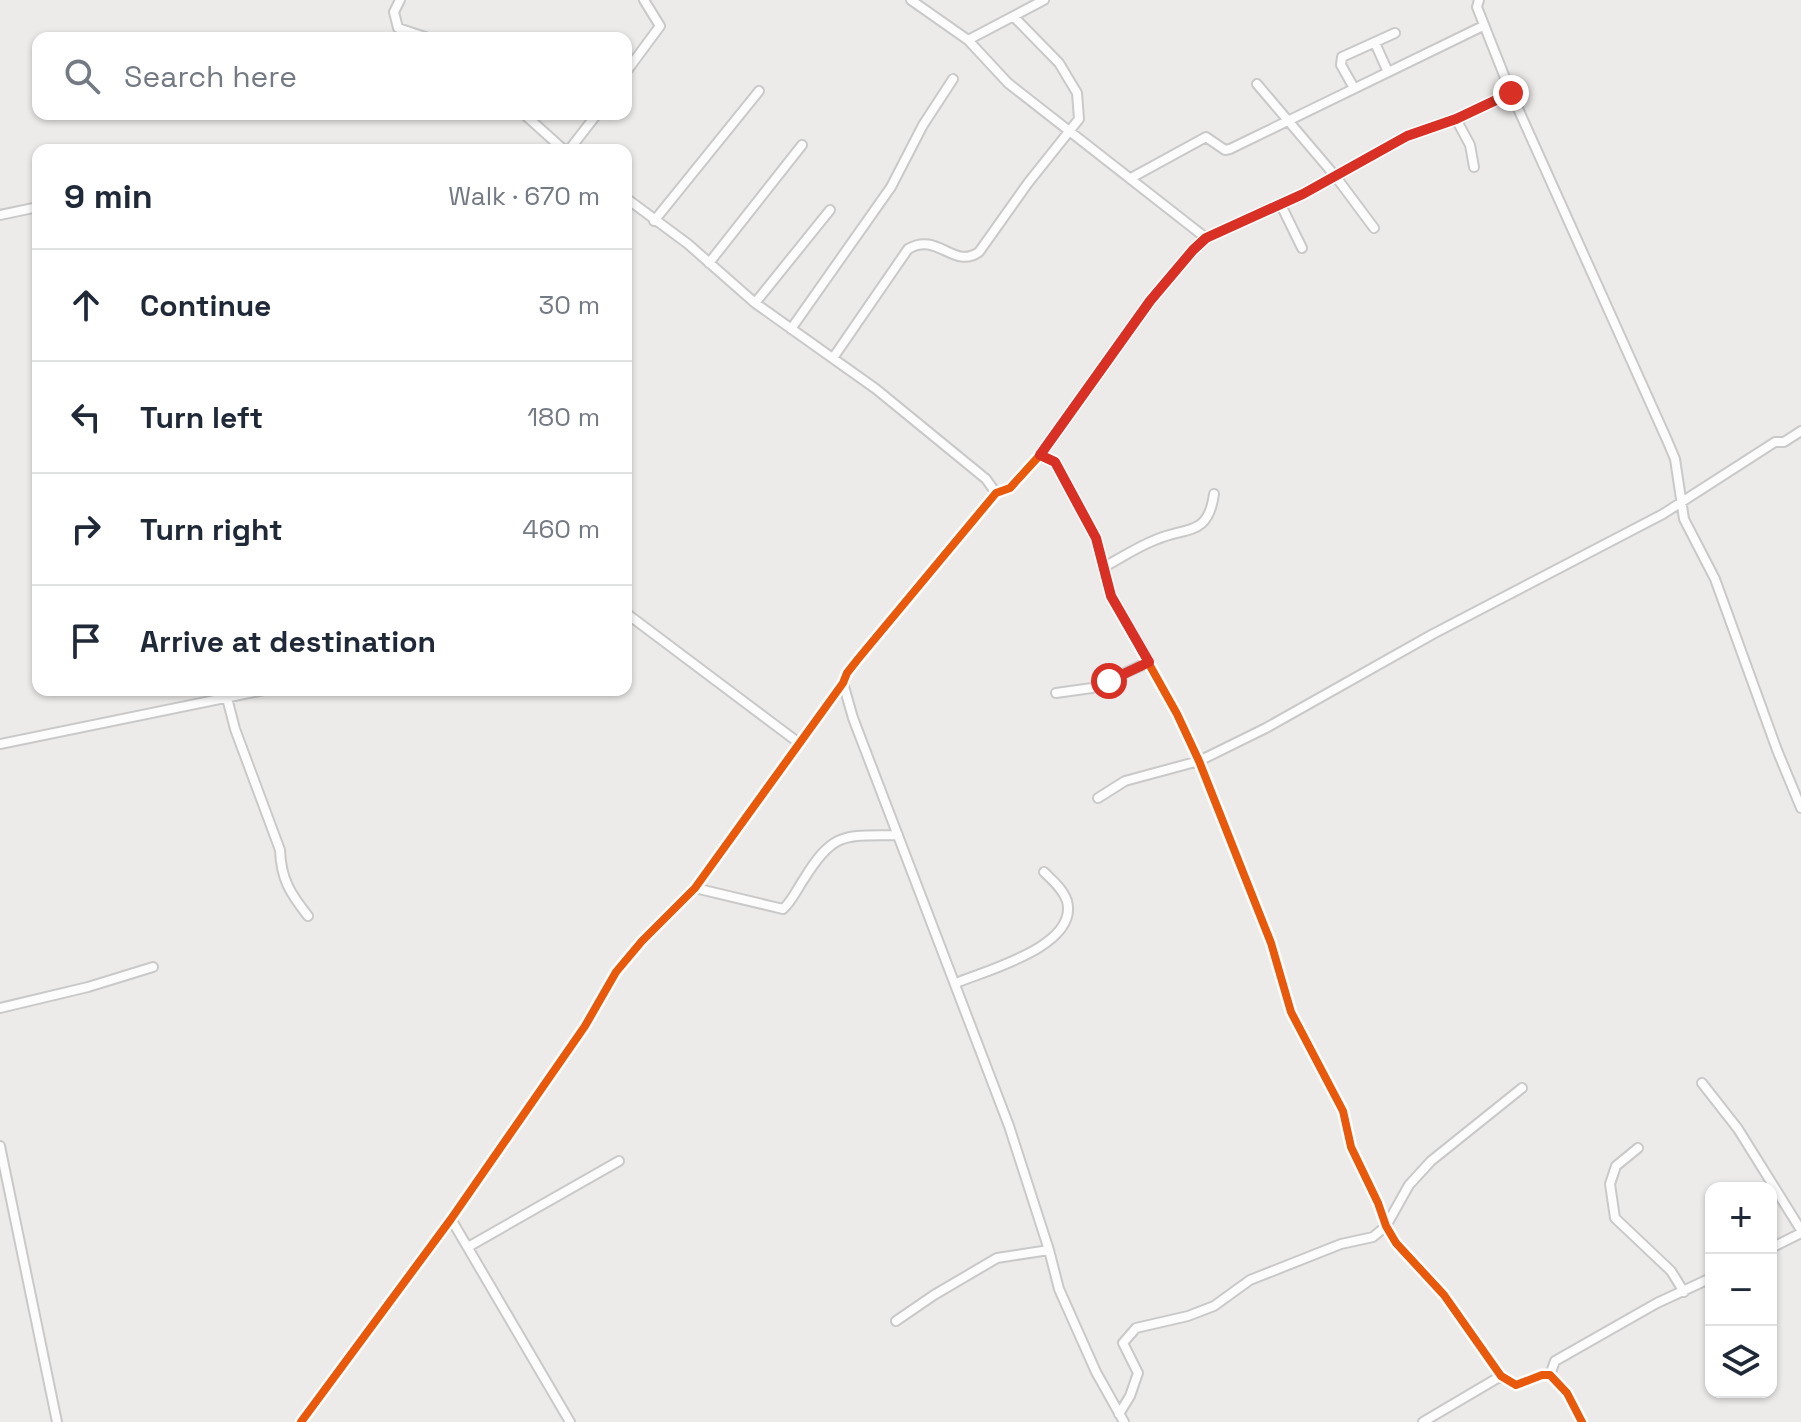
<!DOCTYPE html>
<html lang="en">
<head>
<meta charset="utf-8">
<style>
	body { margin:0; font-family:"Space Grotesk",sans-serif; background:#f6f6f7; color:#1f2937 }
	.controls { position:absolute; right:24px; bottom:24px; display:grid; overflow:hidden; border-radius:16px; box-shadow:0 2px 6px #0004 }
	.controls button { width:72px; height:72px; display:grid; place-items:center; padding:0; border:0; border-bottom:2px solid #e0e1e3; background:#fff; color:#1f2937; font:40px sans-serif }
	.stop { position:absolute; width:24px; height:24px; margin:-18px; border:6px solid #d93025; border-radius:50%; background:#fff }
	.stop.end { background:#d93025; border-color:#fff; box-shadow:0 2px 8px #0008 }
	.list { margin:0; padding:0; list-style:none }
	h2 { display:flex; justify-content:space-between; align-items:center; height:104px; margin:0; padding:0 32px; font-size:34px }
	h2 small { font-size:26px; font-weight:400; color:#747a83 }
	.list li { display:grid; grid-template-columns:52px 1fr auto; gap:24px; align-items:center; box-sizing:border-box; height:112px; padding:0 32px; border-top:2px solid #e0e1e3 }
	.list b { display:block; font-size:30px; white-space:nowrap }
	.list em { font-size:26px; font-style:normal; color:#747a83 }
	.icon { flex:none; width:44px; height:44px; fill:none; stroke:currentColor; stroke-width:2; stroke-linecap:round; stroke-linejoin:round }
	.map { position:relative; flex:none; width:1801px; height:1422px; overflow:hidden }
	.search { position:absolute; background:#fff; box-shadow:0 2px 6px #0004; left:32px; top:32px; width:600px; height:88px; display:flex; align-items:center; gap:20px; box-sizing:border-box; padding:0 28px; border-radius:16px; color:#747a83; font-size:30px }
	.panel { position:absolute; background:#fff; box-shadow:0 2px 6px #0004; left:32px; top:144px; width:600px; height:552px; border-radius:16px }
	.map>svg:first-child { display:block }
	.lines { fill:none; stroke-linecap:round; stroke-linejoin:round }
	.street-casing { stroke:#cac9c9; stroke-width:12 }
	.street { stroke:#fcfcfc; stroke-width:8 }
	.cycleway-casing { stroke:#fff; stroke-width:13 }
	.cycleway { stroke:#e8590c; stroke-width:8 }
	.route { stroke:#d93025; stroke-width:10 }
</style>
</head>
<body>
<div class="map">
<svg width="1801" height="1422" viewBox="0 0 1801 1422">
	<rect width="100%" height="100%" fill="#edebe9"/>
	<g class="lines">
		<g class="street-casing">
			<path id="street" d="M400,0l-6,12 4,16 30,10
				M911,0l57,40 40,43 198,155
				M1479,0l-2,7 34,86 156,347 8,19 9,60 31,60 62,171 24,58
				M968,40l76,-40
				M1375,43l13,29
				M626,72l34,-46 -16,-26
				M1257,84l79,93 38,51
				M1354,88l-13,-23 1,-8 53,-24
				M524,114l40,36
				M1456,119l14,26 4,22
				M569,150l28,-36
				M1131,178l75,-41 19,13 5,-1 253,-123
				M626,198l62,46 67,59 121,86 110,90 10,14
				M1281,205l21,43
				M0,215l38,-8
				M654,221l105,-130
				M709,263l93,-118
				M755,303l75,-93
				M791,329l100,-142 32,-62 30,-46
				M833,358l75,-109c30,-18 45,21 71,3l49,-69 51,-64 -2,-26 -18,-30 -45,-46
				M1040,455l15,7 41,76 15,58 66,118 22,47 72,182 20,69 52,99 8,36 27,56 8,23 10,17 48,52 57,81 15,9 26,-10h8l17,18 15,29
				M1104,567c17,-9 33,-20 51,-27 32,-14 53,-3 59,-46
				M626,613l173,130
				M843,683l10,35 156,408 40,124 10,39 37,83 28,50
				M1056,693l36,-5 57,-26
				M227,698l8,31 45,121c1,29 10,43 28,66
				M0,744l264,-54
				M1098,798l27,-17 74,-20 67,-33 167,-94 230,-120 112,-72h9l17,-11
				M695,888l88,21c9,-8 14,-20 21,-30 30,-49 41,-43 94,-44
				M956,983c31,-13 123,-37 111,-82 -4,-12 -15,-21 -23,-29
				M0,1008l88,-21 65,-20
				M1702,1083l36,46 63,101
				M0,1146l57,276
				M1638,1148l-22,18 -6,18 5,34 56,53 13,21
				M451,1219l119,203
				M468,1247l151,-86
				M1771,1248l30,-15
				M896,1321l38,-26 63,-37 52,-8
				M1550,1375l5,-14 102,-58 54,-25
				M1119,1414l11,-18 8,-23 -15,-30 13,-15 52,-12 26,-10 36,-26 91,-36 32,-7 13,-11 23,-41 22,-24 91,-73
				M301,1422l150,-203 134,-193 31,-54 26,-31 53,-53 148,-205 4,-10 11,-14 138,-166 14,-5 30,-33 110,-154 43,-51 13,-12 97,-44 104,-58 49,-17 55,-26
				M1423,1422l78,-46"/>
		</g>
		<use href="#street" class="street"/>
		<g class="cycleway-casing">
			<path id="cycleway" d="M1040,455l15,7 41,76 15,58 66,118 22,47 72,182 20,69 52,99 8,36 27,56 8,23 10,17 48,52 57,81 15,9 26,-10h8l17,18 15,29
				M301,1422l150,-203 134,-193 31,-54 26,-31 53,-53 148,-205 4,-10 11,-14 138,-166 14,-5 30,-33 110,-154 43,-51 13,-12 97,-44 104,-58 49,-17 55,-26"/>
		</g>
		<use href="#cycleway" class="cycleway"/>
	</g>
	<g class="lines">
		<path class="route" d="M1109,681l40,-19 -38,-66 -15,-58 -41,-76 -15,-7 110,-154 43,-51 13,-12 97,-44 104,-58 49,-17 55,-26"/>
	</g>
</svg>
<div class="controls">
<button>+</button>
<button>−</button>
<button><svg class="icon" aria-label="layers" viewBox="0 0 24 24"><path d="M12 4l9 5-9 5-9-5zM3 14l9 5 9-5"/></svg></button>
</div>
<div class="stop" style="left:1109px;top:681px"></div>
<div class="stop end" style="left:1511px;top:93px"></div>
<div class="search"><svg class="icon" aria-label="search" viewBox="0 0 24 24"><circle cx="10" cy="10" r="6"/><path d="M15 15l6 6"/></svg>Search here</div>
<section class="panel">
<h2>9 min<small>Walk · 670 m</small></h2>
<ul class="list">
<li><svg class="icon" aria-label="ahead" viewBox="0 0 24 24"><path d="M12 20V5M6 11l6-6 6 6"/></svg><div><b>Continue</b></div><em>30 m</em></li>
<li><svg class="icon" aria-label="left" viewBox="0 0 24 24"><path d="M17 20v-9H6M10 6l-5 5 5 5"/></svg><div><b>Turn left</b></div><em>180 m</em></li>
<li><svg class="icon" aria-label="right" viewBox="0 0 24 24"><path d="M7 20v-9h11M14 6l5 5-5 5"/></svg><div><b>Turn right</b></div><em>460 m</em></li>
<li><svg class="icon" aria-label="arrive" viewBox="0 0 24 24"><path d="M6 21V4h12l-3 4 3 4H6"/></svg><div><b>Arrive at destination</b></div></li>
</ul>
</section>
</div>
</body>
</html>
